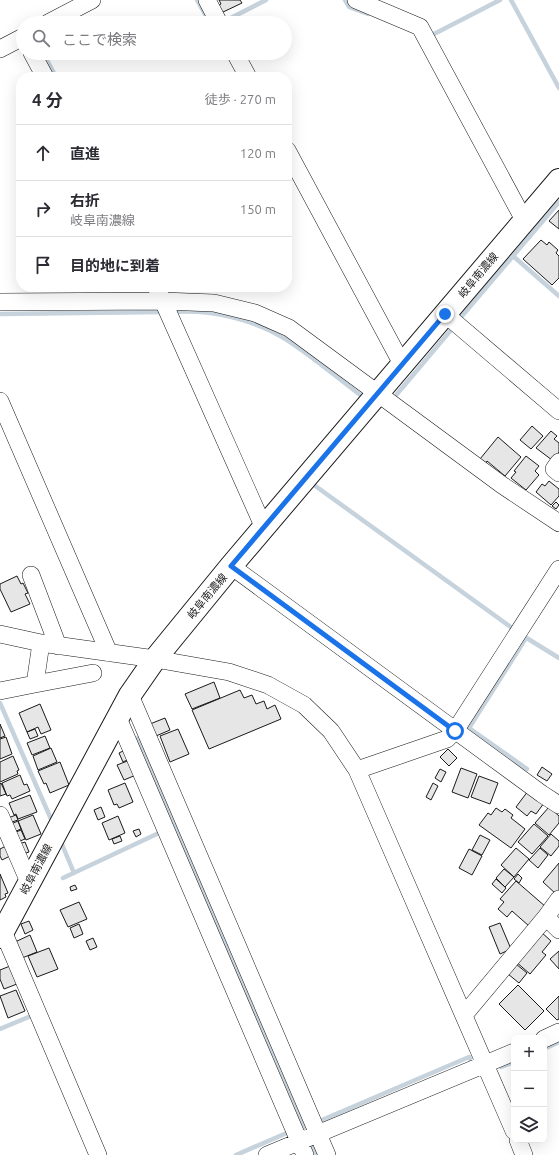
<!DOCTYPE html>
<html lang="ja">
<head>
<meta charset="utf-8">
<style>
	body { margin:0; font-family:Ubuntu,"Noto Sans JP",sans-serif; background:#f2f2f3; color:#2b2b33 }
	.controls { position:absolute; right:12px; bottom:12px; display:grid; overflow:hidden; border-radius:8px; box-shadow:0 4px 16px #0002 }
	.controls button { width:36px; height:36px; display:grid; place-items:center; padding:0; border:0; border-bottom:1px solid #e1e1e2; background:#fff; color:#2b2b33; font:20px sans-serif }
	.stop { position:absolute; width:12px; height:12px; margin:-9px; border:3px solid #1a73e8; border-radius:50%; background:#fff }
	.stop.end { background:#1a73e8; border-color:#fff; box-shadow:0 1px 4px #0008 }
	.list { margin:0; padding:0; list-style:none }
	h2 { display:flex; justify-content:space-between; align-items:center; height:52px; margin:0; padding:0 16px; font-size:17px }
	h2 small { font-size:13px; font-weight:400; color:#7c7c81 }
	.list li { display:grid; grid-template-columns:26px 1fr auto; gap:12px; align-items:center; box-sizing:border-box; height:56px; padding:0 16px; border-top:1px solid #e1e1e2 }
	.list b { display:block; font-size:15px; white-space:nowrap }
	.list p { margin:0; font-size:13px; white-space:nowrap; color:#7c7c81 }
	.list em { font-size:13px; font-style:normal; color:#7c7c81 }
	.icon { flex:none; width:22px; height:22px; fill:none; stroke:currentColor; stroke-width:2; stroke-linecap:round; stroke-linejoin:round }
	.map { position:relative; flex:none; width:559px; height:1155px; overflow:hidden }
	.search { position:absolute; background:#fff; box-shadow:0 4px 16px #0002; left:16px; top:16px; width:276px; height:44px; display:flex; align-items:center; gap:10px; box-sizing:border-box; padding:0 14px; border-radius:22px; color:#7c7c81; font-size:15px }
	.panel { position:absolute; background:#fff; box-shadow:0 4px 16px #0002; left:16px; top:72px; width:276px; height:220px; border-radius:16px }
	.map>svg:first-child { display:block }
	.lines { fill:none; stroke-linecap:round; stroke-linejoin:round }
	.stream { stroke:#c6d2dc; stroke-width:4.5 }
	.building { fill:#e6e6e6; stroke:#1a1a1a }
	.minor-casing { stroke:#1a1a1a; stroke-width:18 }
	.major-casing { stroke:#1a1a1a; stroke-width:24 }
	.minor { stroke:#fff; stroke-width:17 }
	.major { stroke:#fff; stroke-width:22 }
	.route { stroke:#1a73e8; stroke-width:5 }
	.labels { text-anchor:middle; stroke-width:3; stroke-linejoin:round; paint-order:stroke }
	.street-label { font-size:11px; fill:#1a1a1a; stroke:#fff }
</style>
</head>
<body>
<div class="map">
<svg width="559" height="1155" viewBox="0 0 559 1155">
	<rect width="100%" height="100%" fill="#fff"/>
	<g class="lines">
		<path class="stream" d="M197,0l9,16
			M345,0l4,7 19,7
			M511,0l48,88
			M225,21l41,-21
			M434,34l66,-34
			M43,53l13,24
			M513,256l46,40
			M169,287l1,1
			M172,312c39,-3 82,7 115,28 25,16 48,36 72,54
			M0,314l163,-2
			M462,316l97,-114
			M397,394l54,-64
			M314,485l198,143
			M525,637l34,21
			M526,638l-57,90 58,41
			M0,703l51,116
			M138,738l179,417
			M61,842l13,31
			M63,878l98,-46
			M0,1029l31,-13
			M544,1049l15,-7
			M501,1067l13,-5
			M322,1120l147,-63 1,2
			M236,1155l53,-23"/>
	</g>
	<path class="building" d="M219,0h21l2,3 -21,10 -3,-7 3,-2z
		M559,210v19l-10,-8z
		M541,240l6,5 2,-3 9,8 -2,3 3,3v22l-7,7 -29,-26z
		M532,426l11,10 -12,13 -11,-9z
		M551,431l6,5 -3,3 5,4v9l-7,8 -16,-12z
		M498,437l23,20 -16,19 -18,-15 -1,2 -6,-4z
		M526,456l13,10 -4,5 4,4 -13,15 -15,-12 5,-6 -2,-1z
		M549,481l10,8v7l-8,9 -15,-13 6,-8 3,2z
		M556,502l3,3 -3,4 -4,-3z
		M17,576l4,8 2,-1 5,10 -3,1 5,10 -19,8 -11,-23v-5z
		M214,682l6,16 -28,11 -7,-15z
		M240,690l4,8 8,-3 4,9 8,-3 3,8 8,-4 6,14 -72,30 -17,-39z
		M40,704l11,26 -10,4 -3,-7 -11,5 -8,-19z
		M165,718l5,12 -14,6 -6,-12z
		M0,724l5,12 -5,2z
		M35,729l3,7 -8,3 -3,-7z
		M178,729l11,25 -19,8 -10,-26z
		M45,736l5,12 -18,7 -5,-12z
		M6,737l6,17 -12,5v-20z
		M51,748l6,14 -19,8 -5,-14z
		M448,749l9,9 -8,8 -9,-9z
		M125,750l4,9 -6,3 -4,-9z
		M13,756l6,14 -2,1 1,3 -18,8v-20z
		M130,760l6,15 -12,5 -7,-15z
		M60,762l9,23 -19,8 -4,-10 -2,1 -6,-13z
		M542,767l10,7 -5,7 -10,-6z
		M461,768l16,6 -9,24 -16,-6z
		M440,769l6,3 -5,10 -6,-4z
		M20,775l4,10 3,-1 3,7 -18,8 -2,-4 -3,1 -5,-13z
		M479,776l19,7 -8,21 -19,-7z
		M1,783l5,11 -6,2v-12z
		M125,783l8,19 -14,6 -2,-4 -3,1 -6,-15z
		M433,783l5,3 -7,14 -5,-3z
		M528,791l16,12 -8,11 -5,-3 -4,5 -11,-9z
		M30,795l7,17 -19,7 -2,-5 -2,1 -5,-12z
		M101,807l4,10 -7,3 -4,-10z
		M549,807l10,9v7l-10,12 -14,-12z
		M496,808l6,4 3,-3 8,6 -2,3 14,11 -14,19 -32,-23 9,-12 3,2z
		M16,815l2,5 -9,3 -1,-5z
		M33,815l8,19 -15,6 -8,-19z
		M118,816l7,17 -16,7 -7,-17z
		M18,821l3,8 -7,3 -3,-8z
		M534,824l14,12 -16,18 -14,-12z
		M139,829l2,5 -5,3 -3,-6z
		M21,830l4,9 -5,2 -4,-9z
		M551,834l8,7v5l-8,10 -11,-9z
		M480,835l10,5 -8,15 -10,-5z
		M120,836l2,5 -8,3 -2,-5z
		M25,842l4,10 -6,2 -4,-10z
		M8,845l4,10 -10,5 -2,-4v-7z
		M516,848l13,11 -15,18 -13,-12z
		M540,848l8,7 -10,13 -9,-8z
		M469,849l13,7 -10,19 -13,-7z
		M559,863v27l-3,4 -13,-12z
		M504,869l10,8 -9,10 -9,-9z
		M0,874l8,19 -3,1 1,3 -6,3z
		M518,874l4,4 -3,5 -5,-4z
		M496,879l10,9 -4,5 -10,-9z
		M516,881l30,26 -17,19 -17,-15 -5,6 -9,-8 6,-7 -4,-3z
		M75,885l2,4 -6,2 -1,-4z
		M79,902l8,17 -19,8 -8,-17z
		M29,921l4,9 -8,4 -4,-10z
		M500,923l11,26 -11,5 -11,-27z
		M79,924l4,10 -9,4 -4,-10z
		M540,931l11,10 -9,11 4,3 -16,19 -15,-13z
		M30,935l7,17 -15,6 -7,-16z
		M93,938l4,9 -7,3 -4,-9z
		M49,948l9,21 -21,8 -9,-21z
		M559,951v18l-9,-10z
		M516,964l11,9 -8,10 -11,-9z
		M10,966l7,18 -13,5 -4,-10v-9z
		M518,985l26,26 -19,19 -26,-26z
		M16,990l9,21 -17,7 -8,-22z
		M559,996v23l-2,1 -11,-11z"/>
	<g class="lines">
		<g class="minor-casing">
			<path id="minor" d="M207,0l12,23
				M356,0l64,27 104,193
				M48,23l44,-23
				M0,49l23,-12
				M32,53l13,24
				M235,53l13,24
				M287,150l115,214
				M156,287l7,14 101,227
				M0,302l163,-1 51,2 41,10 34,15 213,157 57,38
				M445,314l114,97
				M0,401l109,252
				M559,462l-5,7 5,4
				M231,566l311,228 17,11
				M31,575l27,71
				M0,634l41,9 114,16 74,13 39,13 36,20 27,26 26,39 157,361
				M35,684l58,-11
				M0,691l35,-7 6,-41
				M130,695l197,460
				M118,718l187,437
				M357,770l90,-31 8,-8 104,-162
				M0,815l29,67
				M559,899l-13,18 13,13
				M3,931l95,224
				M464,1015l82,-98
				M544,1039l15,-7
				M518,1140l6,15
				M267,1155l247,-103"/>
		</g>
		<g class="major-casing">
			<path id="major" d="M0,937l130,-242 25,-36 76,-93 328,-386"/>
		</g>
		<use href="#minor" class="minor"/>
		<use href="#major" class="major"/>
	</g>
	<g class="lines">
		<path class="route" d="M445,314l-214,252 224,165"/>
	</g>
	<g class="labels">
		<g class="street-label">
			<text transform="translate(478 275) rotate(-50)" y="4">岐阜南濃線</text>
			<text transform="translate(207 596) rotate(-50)" y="4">岐阜南濃線</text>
			<text transform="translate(36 869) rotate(-62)" y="4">岐阜南濃線</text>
		</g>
	</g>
</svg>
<div class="controls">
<button>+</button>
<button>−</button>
<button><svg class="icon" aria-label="layers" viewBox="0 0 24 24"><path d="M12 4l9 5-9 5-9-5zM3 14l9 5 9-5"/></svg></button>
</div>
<div class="stop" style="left:455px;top:731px"></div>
<div class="stop end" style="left:445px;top:314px"></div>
<div class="search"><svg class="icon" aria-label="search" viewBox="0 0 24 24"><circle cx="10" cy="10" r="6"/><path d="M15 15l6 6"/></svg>ここで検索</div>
<section class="panel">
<h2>4 分<small>徒歩 · 270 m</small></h2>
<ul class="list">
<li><svg class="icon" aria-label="ahead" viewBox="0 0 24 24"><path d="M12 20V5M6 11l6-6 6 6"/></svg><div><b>直進</b></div><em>120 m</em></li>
<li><svg class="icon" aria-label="right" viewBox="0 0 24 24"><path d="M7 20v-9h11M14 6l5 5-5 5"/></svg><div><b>右折</b><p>岐阜南濃線</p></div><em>150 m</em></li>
<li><svg class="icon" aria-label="arrive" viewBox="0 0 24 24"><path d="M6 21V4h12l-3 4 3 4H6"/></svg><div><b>目的地に到着</b></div></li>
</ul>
</section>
</div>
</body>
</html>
